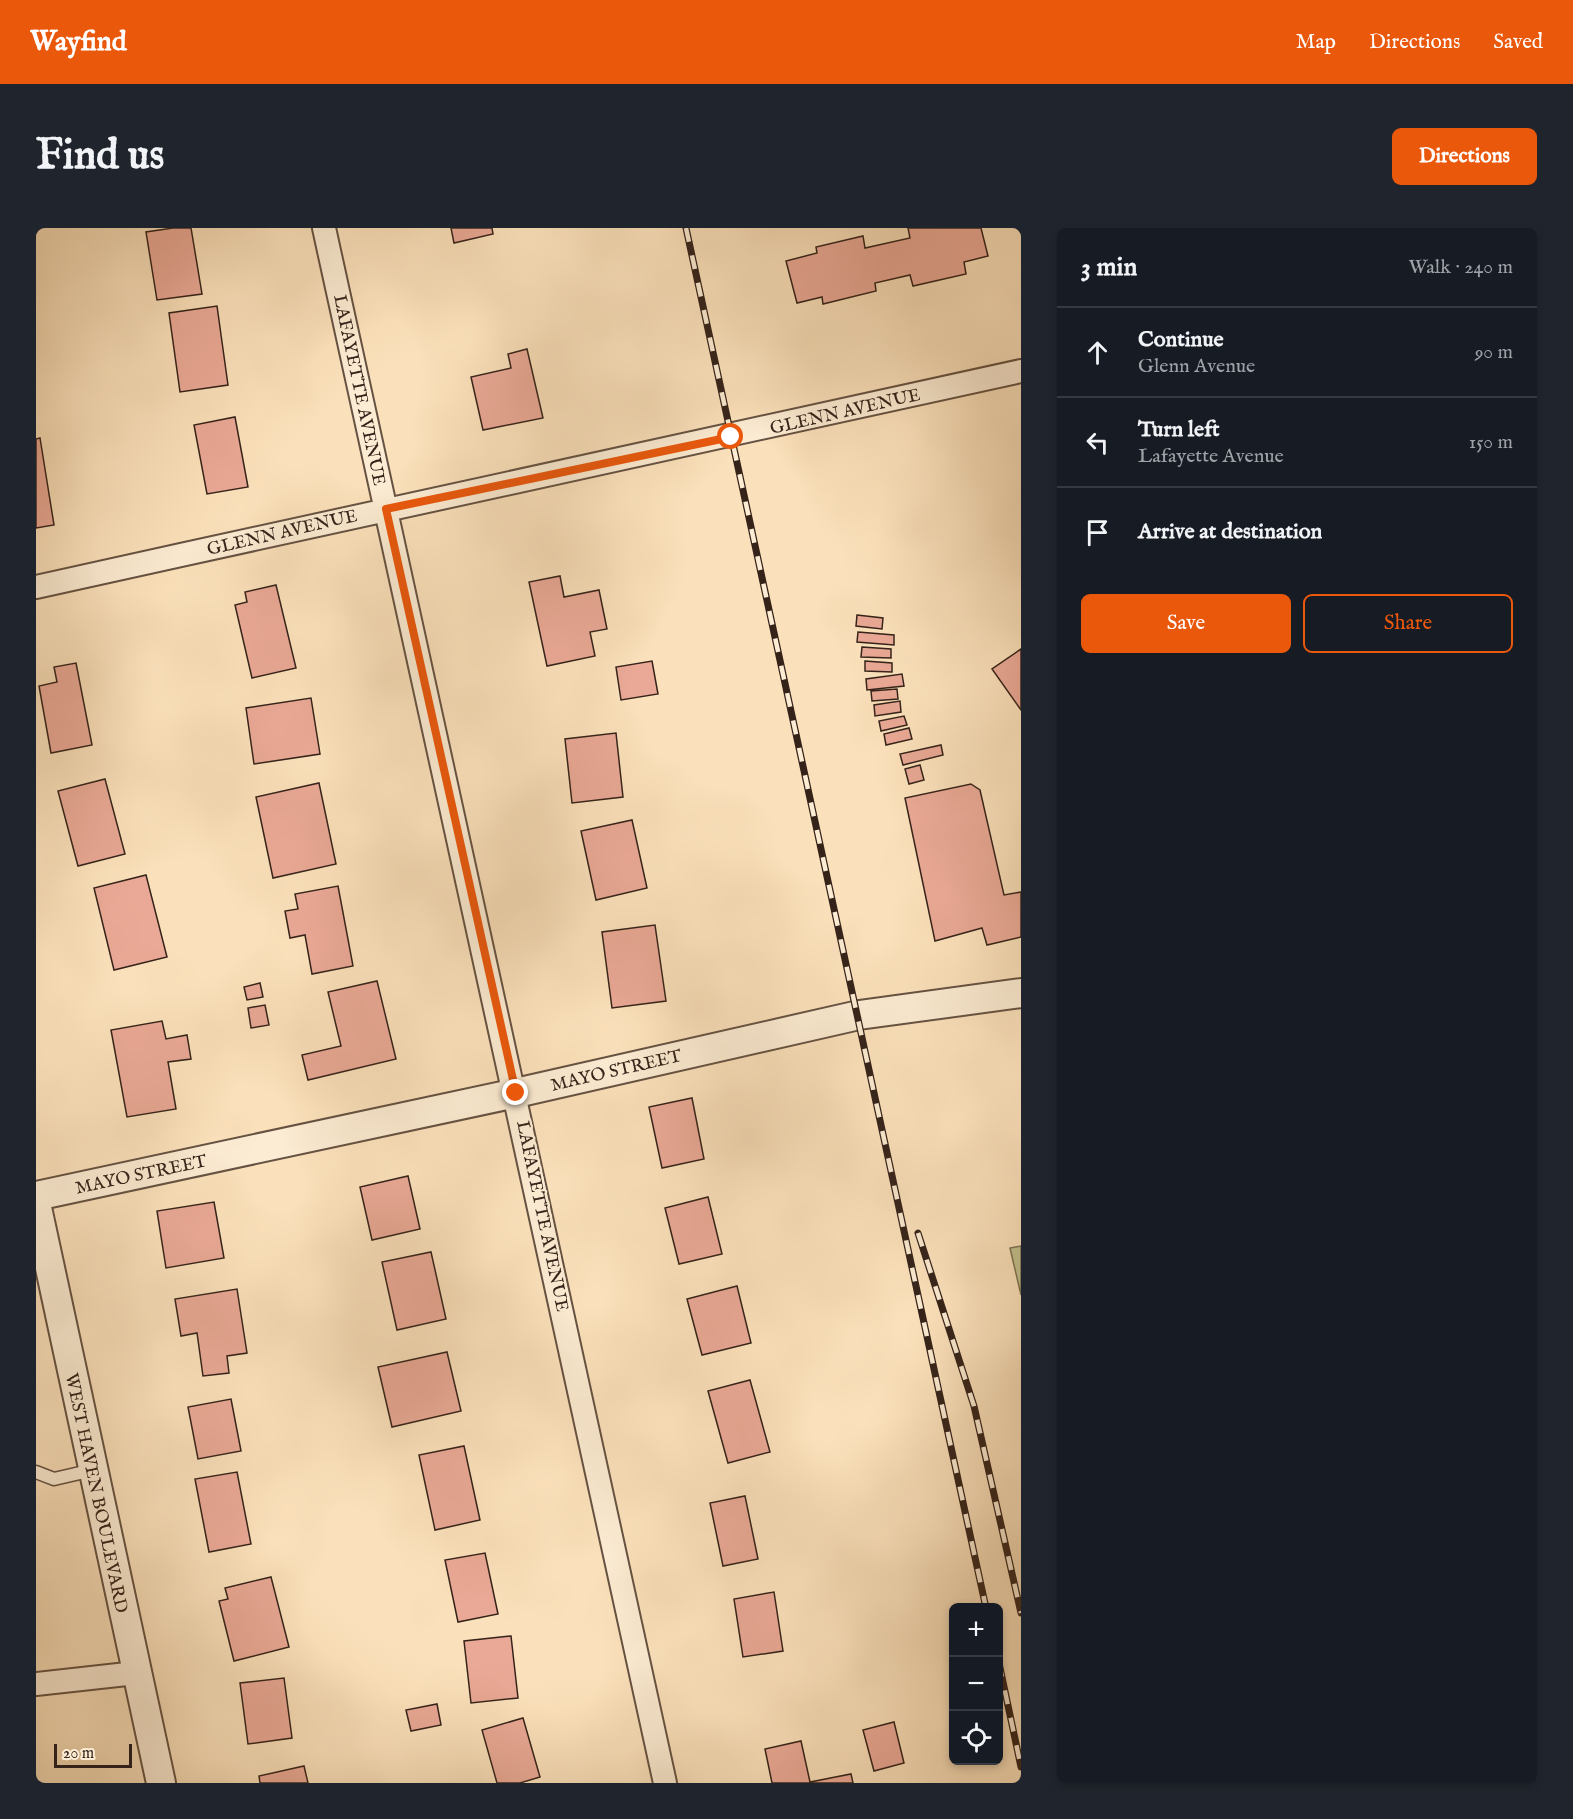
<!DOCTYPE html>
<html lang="en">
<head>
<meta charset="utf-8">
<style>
	body { margin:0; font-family:"IM FELL English",serif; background:#20242c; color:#f1f3f6 }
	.controls { position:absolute; right:18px; bottom:18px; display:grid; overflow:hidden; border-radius:9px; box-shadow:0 3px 9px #0003 }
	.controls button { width:54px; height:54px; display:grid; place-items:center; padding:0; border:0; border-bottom:2px solid #363941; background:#171b24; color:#f1f3f6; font:30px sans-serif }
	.scale { position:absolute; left:18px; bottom:15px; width:78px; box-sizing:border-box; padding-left:6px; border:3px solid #35231a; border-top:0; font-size:16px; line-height:21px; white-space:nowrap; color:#35231a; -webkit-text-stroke:4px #fcecd3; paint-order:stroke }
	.stop { position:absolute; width:18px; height:18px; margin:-14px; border:4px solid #ea580c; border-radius:50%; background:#fff }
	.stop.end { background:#ea580c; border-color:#fff; box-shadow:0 2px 6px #0008 }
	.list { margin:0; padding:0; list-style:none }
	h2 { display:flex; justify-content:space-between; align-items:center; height:78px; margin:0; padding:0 24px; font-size:26px }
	h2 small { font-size:20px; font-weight:400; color:#9ea1a6 }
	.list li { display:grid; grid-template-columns:39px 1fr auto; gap:18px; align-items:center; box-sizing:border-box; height:90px; padding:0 24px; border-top:2px solid #363941 }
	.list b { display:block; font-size:22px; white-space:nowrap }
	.list p { margin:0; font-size:20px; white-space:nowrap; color:#9ea1a6 }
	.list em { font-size:20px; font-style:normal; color:#9ea1a6 }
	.actions { display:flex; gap:12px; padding:18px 24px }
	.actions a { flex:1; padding:14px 0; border:2px solid #ea580c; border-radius:9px; text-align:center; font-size:21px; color:#ea580c }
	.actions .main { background:#ea580c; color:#fff }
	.icon { flex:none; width:33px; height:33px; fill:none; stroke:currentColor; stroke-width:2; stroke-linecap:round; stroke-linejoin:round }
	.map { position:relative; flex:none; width:985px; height:1555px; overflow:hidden; border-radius:9px }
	header { display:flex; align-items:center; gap:36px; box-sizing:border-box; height:84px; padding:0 30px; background:#ea580c; color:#fff }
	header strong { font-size:28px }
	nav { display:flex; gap:33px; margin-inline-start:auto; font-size:21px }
	.intro { display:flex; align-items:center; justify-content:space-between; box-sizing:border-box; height:144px; padding:0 36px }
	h1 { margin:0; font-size:42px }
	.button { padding:15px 27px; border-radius:9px; background:#ea580c; color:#fff; font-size:21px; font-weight:700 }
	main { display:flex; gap:36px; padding:0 36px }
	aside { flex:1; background:#171b24; border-radius:9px; box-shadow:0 3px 9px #0003 }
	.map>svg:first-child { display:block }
	.green { fill:#c3c18d; stroke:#7c7254; stroke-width:1.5 }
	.building { fill:#eaa996; stroke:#35231a; stroke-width:1.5 }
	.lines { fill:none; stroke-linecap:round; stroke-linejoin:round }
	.service-casing { stroke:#665242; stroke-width:15 }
	.minor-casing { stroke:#665242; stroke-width:26 }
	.tertiary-casing { stroke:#665242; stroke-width:32 }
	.service { stroke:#fcecd3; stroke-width:12 }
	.minor { stroke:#fcecd3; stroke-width:22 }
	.tertiary { stroke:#fcecd3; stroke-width:28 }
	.rail-casing { stroke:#35231a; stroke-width:7 }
	.rail { stroke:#fcecd3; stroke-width:4.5; stroke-dasharray:14; stroke-linecap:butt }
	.route { stroke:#ea580c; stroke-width:8 }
	.labels { text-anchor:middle; stroke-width:4.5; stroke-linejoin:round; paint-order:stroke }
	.street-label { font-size:18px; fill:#35231a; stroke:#fcecd3 }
</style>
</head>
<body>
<header>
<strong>Wayfind</strong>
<nav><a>Map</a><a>Directions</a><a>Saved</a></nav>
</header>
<div class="intro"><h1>Find us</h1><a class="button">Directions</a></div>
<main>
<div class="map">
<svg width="985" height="1555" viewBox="0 0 985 1555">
	<rect width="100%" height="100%" fill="#fbe1bb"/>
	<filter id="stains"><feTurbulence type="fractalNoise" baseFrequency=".00333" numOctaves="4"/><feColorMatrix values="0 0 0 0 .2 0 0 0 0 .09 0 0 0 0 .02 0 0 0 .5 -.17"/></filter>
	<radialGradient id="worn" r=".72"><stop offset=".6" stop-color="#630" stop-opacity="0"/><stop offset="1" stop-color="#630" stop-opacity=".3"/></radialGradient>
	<path class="green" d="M985,1018v49l-11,-47z"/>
	<path class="building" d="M137,0h18l11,66 -45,6 -11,-68z
		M415,0h41l1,6 -39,9z
		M872,0h73l7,28 -24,6 2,12 -53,12 -3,-11 -35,8 1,8 -53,13 -1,-7 -25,6 -11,-42 31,-8 -1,-6 47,-11 2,12 45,-10z
		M181,78l11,79 -48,7 -11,-79z
		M491,121l16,69 -60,12 -12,-53 40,-9 -3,-14z
		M199,189l13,70 -41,7 -13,-69z
		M4,210l14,87 -18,3v-89z
		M524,348l4,21 35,-7 8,39 -17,3 5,24 -48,10 -18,-84z
		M240,357l20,83 -44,10 -17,-73 12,-3 -2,-10z
		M821,387l26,3 -1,11 -26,-3z
		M822,404l36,3v10l-37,-3z
		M826,419l29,2v9l-30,-1z
		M985,421v61l-29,-41z
		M616,433l6,33 -37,6 -5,-33z
		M829,433l27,2v9l-27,-1z
		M40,435l16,82 -41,8 -12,-67 18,-4 -3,-15z
		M866,446l2,12 -37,4 -1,-11z
		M861,461l1,10 -26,2 -1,-10z
		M275,470l9,56 -66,10 -8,-56z
		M864,473l1,11 -26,4 -1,-11z
		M868,488l3,9 -26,6 -2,-10z
		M873,500l3,11 -26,6 -2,-11z
		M580,505l7,64 -51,6 -7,-64z
		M905,517l2,10 -40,10 -3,-11z
		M884,537l4,15 -15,4 -4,-15z
		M69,551l20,75 -47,12 -20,-75z
		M283,555l17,81 -63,14 -17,-81z
		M935,556l9,6 24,105 17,-3v45l-34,8 -5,-17 -47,13 -30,-143z
		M596,592l15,68 -51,12 -15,-69z
		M110,647l21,82 -53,13 -20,-82z
		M302,658l15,80 -41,8 -7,-39 -15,3 -5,-27 13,-2 -3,-15z
		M619,697l11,76 -54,7 -10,-76z
		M341,753l19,78 -88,21 -6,-25 39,-9 -13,-54z
		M224,755l3,14 -16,3 -3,-13z
		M229,777l4,20 -18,3 -3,-20z
		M126,793l4,18 21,-4 4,24 -23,3 8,47 -49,8 -16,-87z
		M656,870l12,61 -42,9 -13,-61z
		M372,948l12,53 -48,11 -12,-53z
		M672,969l14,57 -43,10 -14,-56z
		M178,974l10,56 -58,10 -9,-57z
		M395,1024l15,67 -49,11 -15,-68z
		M701,1058l14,57 -49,12 -15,-56z
		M201,1061l10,64 -20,3 2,17 -26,3 -6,-43 -16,3 -6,-37z
		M411,1124l14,59 -69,16 -14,-60z
		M714,1152l20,72 -42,11 -20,-72z
		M195,1171l10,52 -43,8 -10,-52z
		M428,1218l16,74 -45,10 -16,-75z
		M201,1244l14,72 -42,8 -14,-73z
		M709,1268l13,63 -35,7 -13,-63z
		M449,1325l13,61 -40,8 -13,-62z
		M235,1349l18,70 -55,14 -15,-60 9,-2 -3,-11z
		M738,1364l9,59 -40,6 -9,-58z
		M475,1408l7,62 -47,5 -7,-62z
		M248,1450l8,60 -44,6 -8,-61z
		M401,1476l4,21 -30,6 -5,-21z
		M487,1490l17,59 -20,6h-23l-15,-53z
		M858,1494l10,41 -30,8 -11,-41z
		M765,1513l9,41 41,-8 2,9h-81l-7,-34z
		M268,1538l4,17h-48l-1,-7z"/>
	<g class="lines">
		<g class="service-casing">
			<path id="service" d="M0,1244l18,7 39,-9"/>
		</g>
		<g class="minor-casing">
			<path id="minor" d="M288,0l341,1555
				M0,359c328,-73 657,-141 985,-216
				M0,1456l100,-11"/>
		</g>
		<g class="tertiary-casing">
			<path id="tertiary" d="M0,968l480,-103 343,-78 162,-22
				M0,975l125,580"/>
		</g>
		<use href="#service" class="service"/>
		<use href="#minor" class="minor"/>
		<use href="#tertiary" class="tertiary"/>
		<g class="rail-casing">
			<path id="rail" d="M650,0l300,1380
				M882,1005l56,173 47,207
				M963,1435l22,104"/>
		</g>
		<use href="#rail" class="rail"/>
	</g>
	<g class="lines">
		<path class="route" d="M480,865l-130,-584 345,-72"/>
	</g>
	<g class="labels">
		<g class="street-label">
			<text transform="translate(324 162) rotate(78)" y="6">LAFAYETTE AVENUE</text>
			<text transform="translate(809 183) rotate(-13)" y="6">GLENN AVENUE</text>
			<text transform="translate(246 304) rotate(-13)" y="6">GLENN AVENUE</text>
			<text transform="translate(580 842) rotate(-13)" y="6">MAYO STREET</text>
			<text transform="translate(105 946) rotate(-12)" y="6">MAYO STREET</text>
			<text transform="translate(507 988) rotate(78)" y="6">LAFAYETTE AVENUE</text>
			<text transform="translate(61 1265) rotate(78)" y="6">WEST HAVEN BOULEVARD</text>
		</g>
	</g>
	<rect width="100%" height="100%" filter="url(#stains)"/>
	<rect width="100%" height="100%" fill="url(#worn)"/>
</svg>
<div class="controls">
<button>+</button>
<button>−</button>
<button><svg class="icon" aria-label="locate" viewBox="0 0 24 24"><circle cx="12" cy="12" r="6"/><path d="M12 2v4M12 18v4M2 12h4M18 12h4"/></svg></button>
</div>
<div class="scale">20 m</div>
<div class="stop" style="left:695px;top:209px"></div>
<div class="stop end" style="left:480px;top:865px"></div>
</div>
<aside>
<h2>3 min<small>Walk · 240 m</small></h2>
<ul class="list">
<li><svg class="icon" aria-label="ahead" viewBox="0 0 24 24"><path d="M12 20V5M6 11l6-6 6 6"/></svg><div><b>Continue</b><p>Glenn Avenue</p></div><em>90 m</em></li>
<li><svg class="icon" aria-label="left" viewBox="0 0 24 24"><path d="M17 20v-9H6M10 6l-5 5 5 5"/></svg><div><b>Turn left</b><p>Lafayette Avenue</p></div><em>150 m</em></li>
<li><svg class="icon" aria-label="arrive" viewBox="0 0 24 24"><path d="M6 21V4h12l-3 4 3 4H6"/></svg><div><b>Arrive at destination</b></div></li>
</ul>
<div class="actions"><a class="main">Save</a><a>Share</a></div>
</aside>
</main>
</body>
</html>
